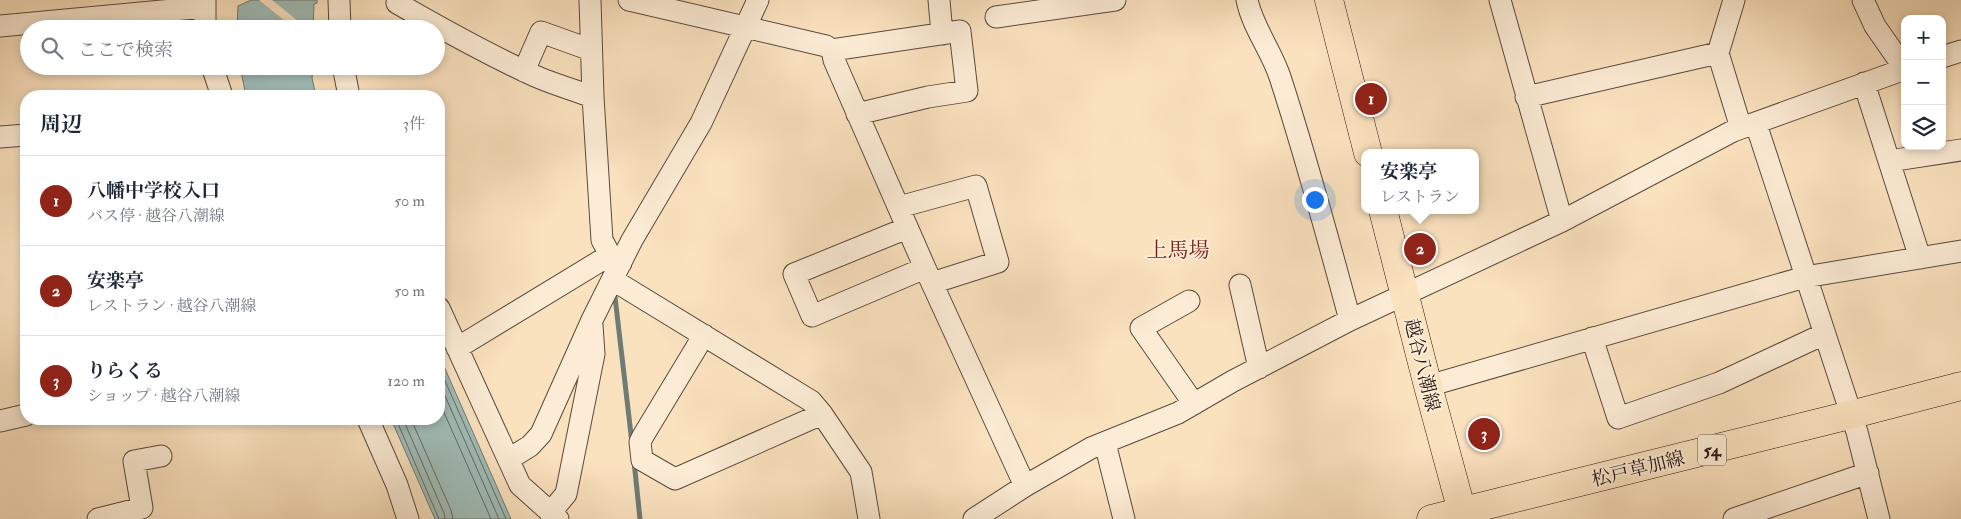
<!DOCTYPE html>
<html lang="ja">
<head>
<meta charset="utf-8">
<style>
	body { margin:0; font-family:"IM FELL Double Pica","Noto Serif JP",serif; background:#f6f6f7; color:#1f2937 }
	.controls { position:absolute; right:15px; top:15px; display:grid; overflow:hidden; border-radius:10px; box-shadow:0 2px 8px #0003 }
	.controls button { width:45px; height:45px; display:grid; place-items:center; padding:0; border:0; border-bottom:1px solid #e0e1e3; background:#fff; color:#1f2937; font:25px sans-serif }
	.you { position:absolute; left:1314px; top:199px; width:18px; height:18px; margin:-12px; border:4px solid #fff; border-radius:50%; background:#1a73e8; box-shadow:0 0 0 8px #1a73e833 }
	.badge { display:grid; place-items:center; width:32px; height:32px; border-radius:50%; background:#8f2418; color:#fff; font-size:16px; font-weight:700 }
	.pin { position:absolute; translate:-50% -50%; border:2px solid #fff; box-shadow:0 1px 5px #0006 }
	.popup { position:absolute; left:1361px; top:149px; width:118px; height:65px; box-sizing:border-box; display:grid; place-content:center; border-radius:10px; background:#fff; filter:drop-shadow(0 1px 4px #0005); font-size:16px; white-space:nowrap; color:#747a83 }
	.popup b { font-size:19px; color:#1f2937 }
	.popup::after { content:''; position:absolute; left:50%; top:100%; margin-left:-10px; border:10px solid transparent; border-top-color:#fff }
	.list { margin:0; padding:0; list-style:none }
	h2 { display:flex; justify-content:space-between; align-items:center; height:65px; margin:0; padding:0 20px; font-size:21px }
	h2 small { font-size:16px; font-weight:400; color:#747a83 }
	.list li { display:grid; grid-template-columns:32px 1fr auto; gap:15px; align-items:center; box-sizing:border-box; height:90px; padding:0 20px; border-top:1px solid #e0e1e3 }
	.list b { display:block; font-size:19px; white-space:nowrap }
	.list p { margin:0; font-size:16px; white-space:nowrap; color:#747a83 }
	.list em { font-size:16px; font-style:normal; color:#747a83 }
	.icon { flex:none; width:28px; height:28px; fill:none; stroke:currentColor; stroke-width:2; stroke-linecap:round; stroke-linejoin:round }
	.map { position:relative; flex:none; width:1961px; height:519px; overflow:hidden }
	.search { position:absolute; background:#fff; box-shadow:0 2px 8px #0003; left:20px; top:20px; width:425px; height:55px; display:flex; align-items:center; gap:12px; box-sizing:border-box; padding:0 18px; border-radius:28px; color:#747a83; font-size:19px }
	.panel { position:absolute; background:#fff; box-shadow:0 2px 8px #0003; left:20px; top:90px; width:425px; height:335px; border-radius:20px }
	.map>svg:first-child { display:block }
	.water { fill:#a0bdb8; stroke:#6f7b75 }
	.pier { fill:#fbe2bf }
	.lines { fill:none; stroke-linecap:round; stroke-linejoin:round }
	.shore { stroke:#626a64; stroke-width:1 }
	.stream { stroke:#6f7b75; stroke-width:5 }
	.minor-casing { stroke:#5a4a3c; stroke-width:23 }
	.major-casing { stroke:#251710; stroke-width:29 }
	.minor { stroke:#fcecd5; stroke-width:21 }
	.major { stroke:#fbe2bf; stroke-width:28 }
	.labels { text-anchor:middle; stroke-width:4; stroke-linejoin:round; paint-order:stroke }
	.shield { fill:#fcecd5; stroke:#66574b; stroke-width:1 }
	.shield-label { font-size:18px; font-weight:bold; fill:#251710 }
	.street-label { font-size:19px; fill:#251710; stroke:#fcecd5 }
	.quarter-label { font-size:21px; fill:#7a1f14; stroke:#fcecd5 }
</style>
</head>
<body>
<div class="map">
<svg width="1961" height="519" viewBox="0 0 1961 519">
	<rect width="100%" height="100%" fill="#fbe2bf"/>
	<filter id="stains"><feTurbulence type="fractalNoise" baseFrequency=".004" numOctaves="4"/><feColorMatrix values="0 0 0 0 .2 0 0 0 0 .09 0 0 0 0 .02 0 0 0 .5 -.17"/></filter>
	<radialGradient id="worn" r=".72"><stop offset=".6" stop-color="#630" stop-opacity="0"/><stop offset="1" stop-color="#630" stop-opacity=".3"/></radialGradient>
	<path class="water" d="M251,0h66v3l-3,1 -1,25h-76l1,-23z
		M240,66h73l-1,12 4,18h-70z
		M439,355l72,164h-76l-44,-100h48z"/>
	<path class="pier" d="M259,0h13l36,29h-13z"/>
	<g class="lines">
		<path class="shore" d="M439,367l67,152
			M439,382l60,137
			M439,401l52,118
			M396,419l43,100
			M403,419l41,94 1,6
			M411,419l40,91 2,9"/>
		<path class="stream" d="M615,297l17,146
			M634,461l6,58"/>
		<g class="minor-casing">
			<path id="minor" d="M339,0l1,29
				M590,0l3,97 9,143 8,15 11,8
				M629,0l197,46 6,4 2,10 91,208 100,218
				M939,0l3,34
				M1247,0c6,28 24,50 33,77 26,80 48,161 70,243
				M1500,0l62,221
				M1734,0l-16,53 23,75
				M1863,0l12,26 30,43
				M397,3c45,26 90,51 138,73 18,8 39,14 58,21
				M996,17l119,-17
				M0,26l205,-19
				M205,29v-29
				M832,50l128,-19 7,60 -39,6 -71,17
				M1942,57l19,-6
				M212,66l10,30
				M343,66l6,30
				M524,71l17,-39 50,18
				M1864,83l56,175
				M1526,97l192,-44
				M1756,124l101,308 22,87
				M0,137l26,-2
				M1889,161l72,-11
				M899,207l77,-21 22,76 -66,21
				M907,228l-113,46 18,42 113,-48
				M613,280l198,121 11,13 39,58 8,47
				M1240,285l19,83
				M1189,301l-48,27 53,76
				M439,308l81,177 38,34
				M704,335l-61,101 -3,6 2,18 33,19 147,-65
				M1592,338l26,80 101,-35 105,-49
				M457,348l153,-93
				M1428,386l377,-109 156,-26
				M368,419l29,66 11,34
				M0,421l26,-6
				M1105,443l19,76
				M509,459l21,-13 11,-12 51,-114 40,-80 69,-117 57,-123
				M550,513l16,-19 28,-140 -2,-29
				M98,519l44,-11 -8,-47 27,-5
				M974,519l51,-33 66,-38 87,-35 55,-32 117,-61 212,-99 171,-90 172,-62
				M1734,519l134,-46"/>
		</g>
		<g class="major-casing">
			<path id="major" d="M1329,0l39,153
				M1383,210l45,176 36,133
				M1431,519l419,-104 111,-29"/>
		</g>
		<use href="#minor" class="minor"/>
		<use href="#major" class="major"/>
	</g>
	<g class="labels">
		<rect class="shield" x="1698" y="434.5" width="28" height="31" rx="4"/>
		<g class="shield-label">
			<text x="1712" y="456">54</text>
		</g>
		<g class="street-label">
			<text transform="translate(1423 365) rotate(76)" y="7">越谷八潮線</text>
			<text transform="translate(1638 468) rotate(-14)" y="7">松戸草加線</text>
		</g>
		<g class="quarter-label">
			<text x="1178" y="257">上馬場</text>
		</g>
	</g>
	<rect width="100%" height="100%" filter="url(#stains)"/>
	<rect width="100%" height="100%" fill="url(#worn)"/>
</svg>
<div class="controls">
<button>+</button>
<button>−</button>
<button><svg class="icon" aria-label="layers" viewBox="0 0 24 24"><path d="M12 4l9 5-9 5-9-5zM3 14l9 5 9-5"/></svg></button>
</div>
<div class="you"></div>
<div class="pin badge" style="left:1371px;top:99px">1</div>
<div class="pin badge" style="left:1420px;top:249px">2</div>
<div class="popup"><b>安楽亭</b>レストラン</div>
<div class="pin badge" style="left:1484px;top:434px">3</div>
<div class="search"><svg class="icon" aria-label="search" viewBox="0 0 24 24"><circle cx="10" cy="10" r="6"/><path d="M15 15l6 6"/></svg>ここで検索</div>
<section class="panel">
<h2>周辺<small>3件</small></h2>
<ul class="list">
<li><span class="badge">1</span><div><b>八幡中学校入口</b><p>バス停 · 越谷八潮線</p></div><em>50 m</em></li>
<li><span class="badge">2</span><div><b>安楽亭</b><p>レストラン · 越谷八潮線</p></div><em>50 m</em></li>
<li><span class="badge">3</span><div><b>りらくる</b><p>ショップ · 越谷八潮線</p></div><em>120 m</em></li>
</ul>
</section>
</div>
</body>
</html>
